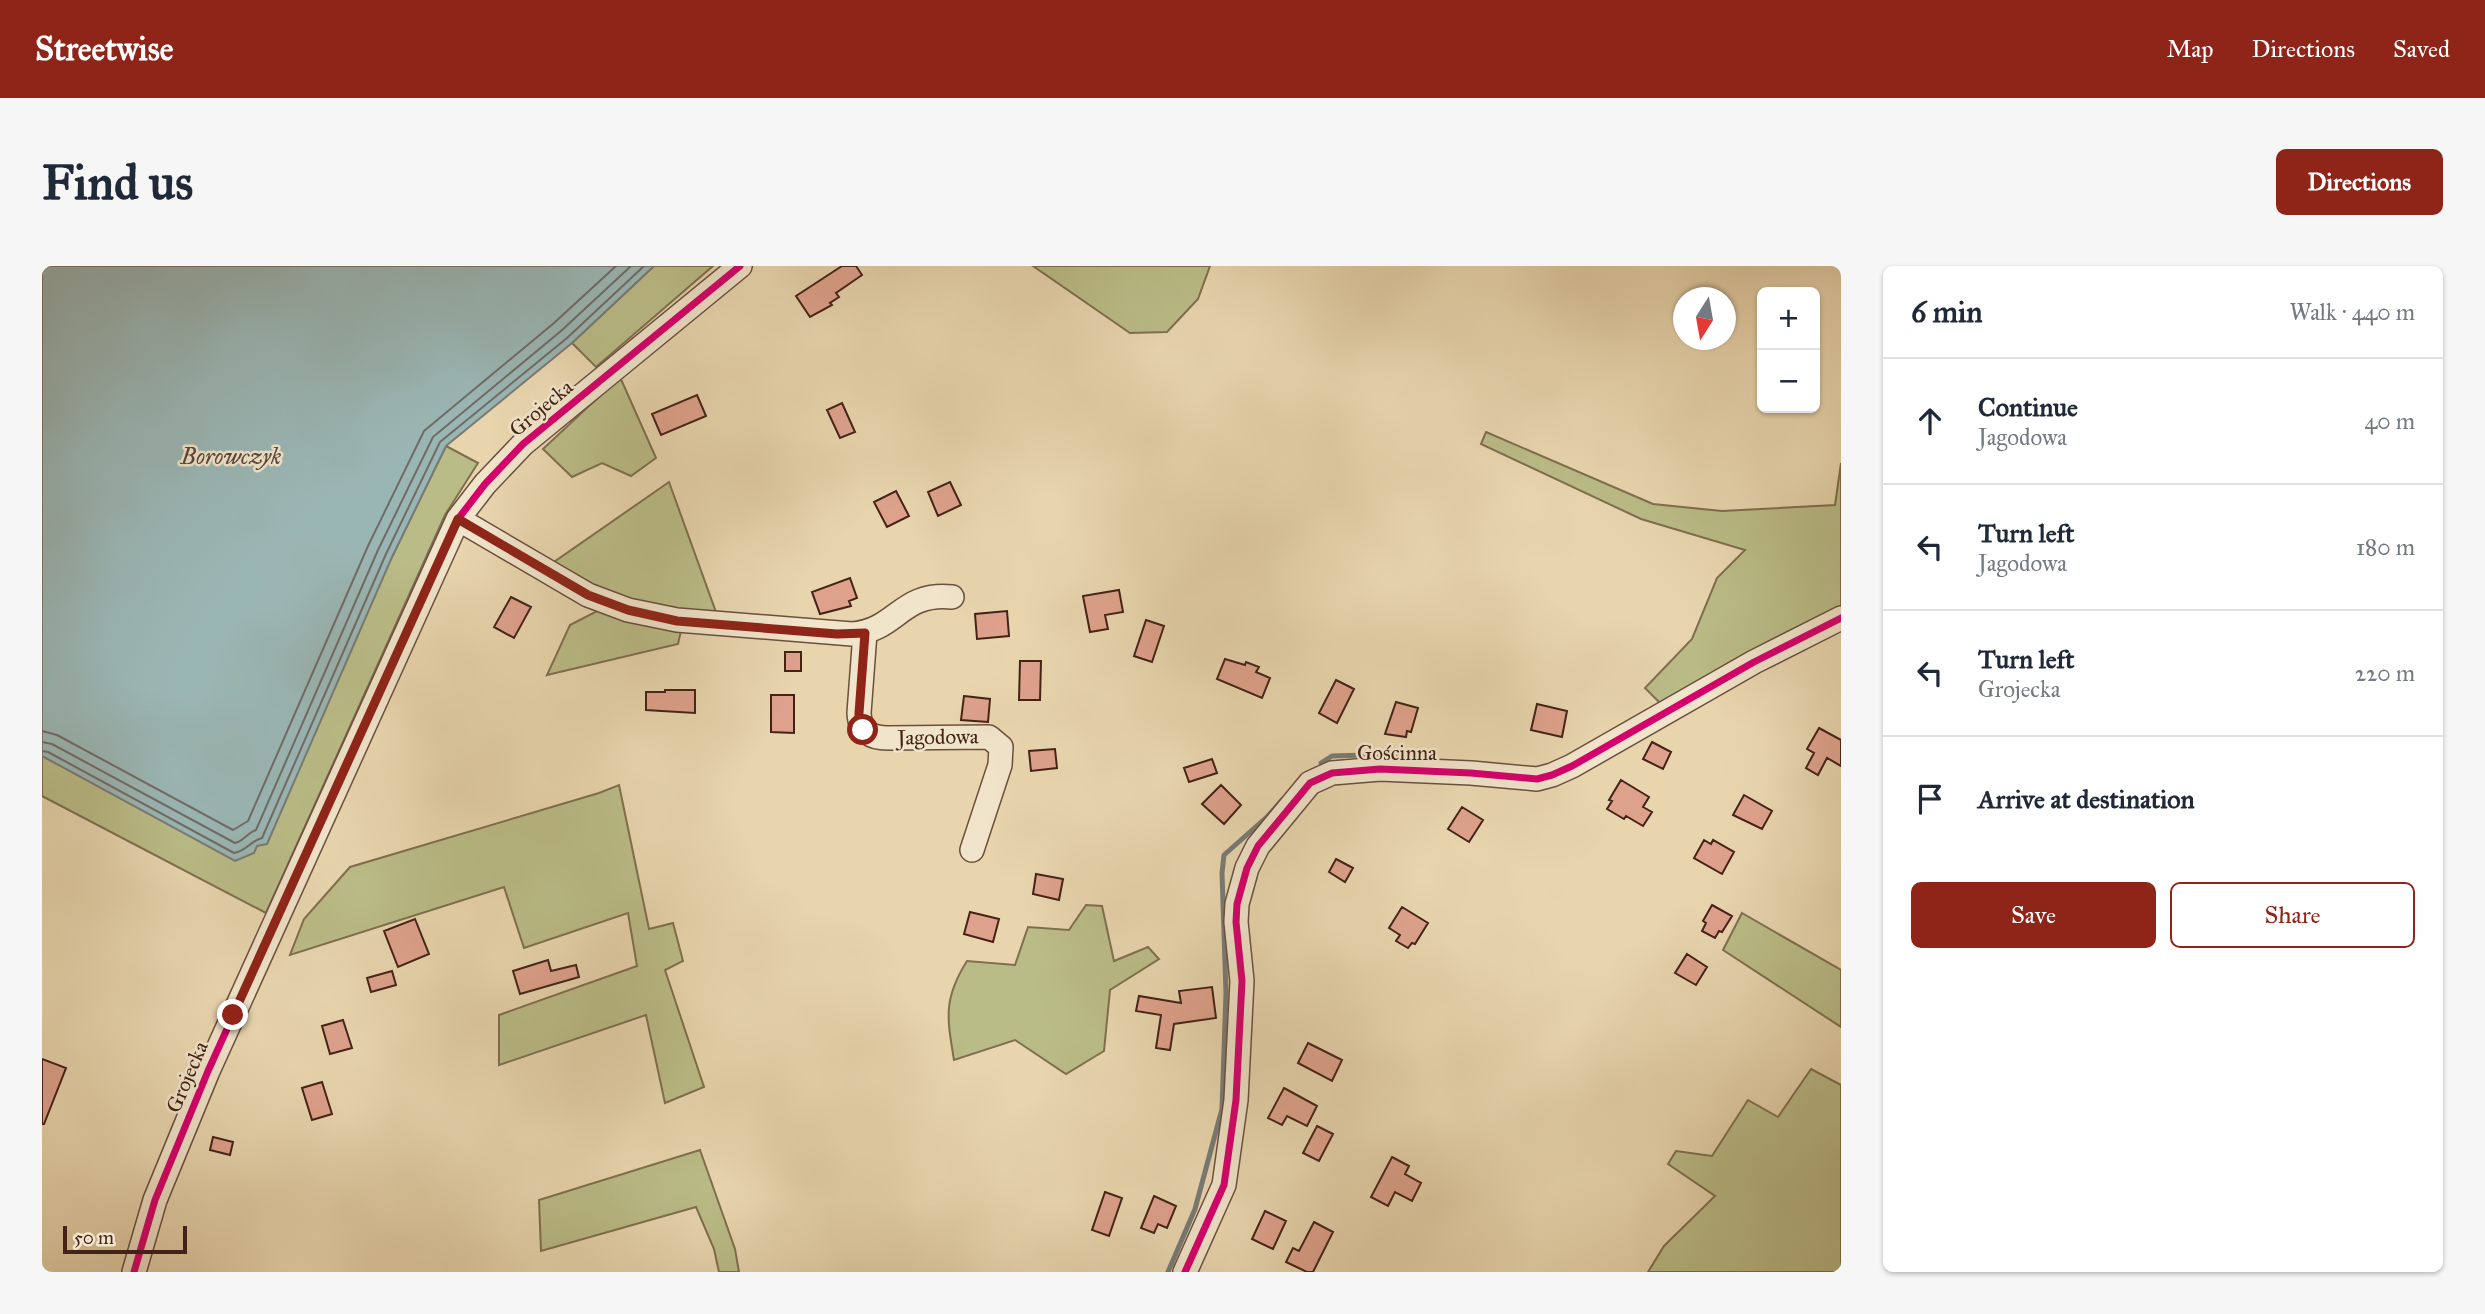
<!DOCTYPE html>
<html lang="en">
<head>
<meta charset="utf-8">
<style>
	body { margin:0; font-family:"IM FELL Great Primer",serif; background:#f6f6f7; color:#1f2937 }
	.controls { position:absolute; right:21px; top:21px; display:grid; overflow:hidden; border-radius:10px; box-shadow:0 2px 5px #0004 }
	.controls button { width:63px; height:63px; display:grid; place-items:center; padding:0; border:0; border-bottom:2px solid #e0e1e3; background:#fff; color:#1f2937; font:35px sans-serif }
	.compass { position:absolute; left:1631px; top:21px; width:63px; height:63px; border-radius:50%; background:#fff; box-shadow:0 2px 5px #0004; rotate:191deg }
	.scale { position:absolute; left:21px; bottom:18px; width:124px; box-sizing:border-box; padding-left:7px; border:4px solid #442217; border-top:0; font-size:19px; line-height:24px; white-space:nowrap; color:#442217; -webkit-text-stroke:5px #f0e4ca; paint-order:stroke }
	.stop { position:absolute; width:21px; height:21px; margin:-16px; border:5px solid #8f2418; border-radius:50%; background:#fff }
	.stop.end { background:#8f2418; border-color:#fff; box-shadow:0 2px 7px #0008 }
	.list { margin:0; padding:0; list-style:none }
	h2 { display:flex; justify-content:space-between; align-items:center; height:91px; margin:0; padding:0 28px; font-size:30px }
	h2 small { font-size:23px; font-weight:400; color:#747a83 }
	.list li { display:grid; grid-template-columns:46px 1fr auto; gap:21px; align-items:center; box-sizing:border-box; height:126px; padding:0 28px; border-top:2px solid #e0e1e3 }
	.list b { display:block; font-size:26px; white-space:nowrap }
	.list p { margin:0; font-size:23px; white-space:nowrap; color:#747a83 }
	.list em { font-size:23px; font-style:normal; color:#747a83 }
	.actions { display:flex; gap:14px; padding:21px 28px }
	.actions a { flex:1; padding:16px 0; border:2px solid #8f2418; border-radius:10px; text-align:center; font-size:24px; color:#8f2418 }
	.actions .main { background:#8f2418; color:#fff }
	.icon { flex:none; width:38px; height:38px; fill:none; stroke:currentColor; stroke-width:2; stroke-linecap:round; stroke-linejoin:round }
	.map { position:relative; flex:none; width:1799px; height:1006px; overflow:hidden; border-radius:10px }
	header { display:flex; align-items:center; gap:42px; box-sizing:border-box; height:98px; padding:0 35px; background:#8f2418; color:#fff }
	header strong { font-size:33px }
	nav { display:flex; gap:38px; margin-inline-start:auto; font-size:24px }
	.intro { display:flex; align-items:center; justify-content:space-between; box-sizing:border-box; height:168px; padding:0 42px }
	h1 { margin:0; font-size:49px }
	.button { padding:18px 32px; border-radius:10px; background:#8f2418; color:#fff; font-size:24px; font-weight:700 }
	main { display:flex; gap:42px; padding:0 42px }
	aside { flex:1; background:#fff; border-radius:10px; box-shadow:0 2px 5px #0004 }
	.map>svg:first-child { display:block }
	.green { fill:#babc87; stroke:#7f6f4f; stroke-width:2 }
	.water { fill:#9ab6b4; stroke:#787b75; stroke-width:2 }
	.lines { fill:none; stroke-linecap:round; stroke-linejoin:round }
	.shore { stroke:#6f6c66; stroke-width:2 }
	.stream { stroke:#787b75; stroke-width:5 }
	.building { fill:#dea28c; stroke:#442217; stroke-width:2 }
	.minor-casing { stroke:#6d4f3d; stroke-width:26 }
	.minor { stroke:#f0e4ca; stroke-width:23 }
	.cycleway-casing { stroke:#f0e4ca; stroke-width:11 }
	.cycleway { stroke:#d6006c; stroke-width:7 }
	.route { stroke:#8f2418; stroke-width:9 }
	.labels { text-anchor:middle; stroke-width:5; stroke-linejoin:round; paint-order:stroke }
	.street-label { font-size:21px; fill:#442217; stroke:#f0e4ca }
	.water-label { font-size:23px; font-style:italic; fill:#5a473e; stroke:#f0e4ca }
</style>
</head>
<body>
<header>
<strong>Streetwise</strong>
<nav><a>Map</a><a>Directions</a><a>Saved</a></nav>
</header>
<div class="intro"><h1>Find us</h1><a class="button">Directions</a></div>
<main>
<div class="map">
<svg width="1799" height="1006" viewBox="0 0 1799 1006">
	<rect width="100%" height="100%" fill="#e8d5ae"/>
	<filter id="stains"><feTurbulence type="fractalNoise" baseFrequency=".00286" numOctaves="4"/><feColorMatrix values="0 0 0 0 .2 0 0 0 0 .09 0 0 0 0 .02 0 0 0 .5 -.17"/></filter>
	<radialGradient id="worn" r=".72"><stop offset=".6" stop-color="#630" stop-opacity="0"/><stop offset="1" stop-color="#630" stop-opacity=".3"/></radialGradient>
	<path class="green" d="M612,0h59l-117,101 -24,-24z
		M991,0h177l-12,33 -31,33 -37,1z
		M578,111l36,81 -25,18 -29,-13 -30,14 -29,-28z
		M1444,166l167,72 69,7 113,-6 6,-42v149l-178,94 -18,-18 47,-49 25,-61 28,-28 -104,-31 -160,-75z
		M404,180l32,17 -33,52 -179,398 -224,-117v-45l350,-194z
		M627,216l48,133 -43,-3 -65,-19 -55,-31z
		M557,344l82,21 -3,13 -131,31 23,-50z
		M577,519l30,144 24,-6 10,38 -18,9 39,117 -39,16 -19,-88 -147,50v-50l138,-49 -9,-53 -104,35 -20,-61 -214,68 14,-36 46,-52 249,-74z
		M1044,639l16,1 12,55 34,-14 11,12 -49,31 -6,61 -38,23 -51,-34 -61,20c-7,-42 -11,-61 13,-99l48,4 13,-38 41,3z
		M1700,647l99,57v57l-118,-77z
		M1769,803l30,16v187h-193l16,-26 51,-50 -47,-32 8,-13 36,5 36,-56 30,17z
		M658,884l35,99 4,23h-20l-5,-23 -18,-42 -155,44 -2,-51z"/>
	<path class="water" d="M0,0h612l-82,77 -126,103 -54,111 -125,287 -10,2 -3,7 -19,8 -193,-105z"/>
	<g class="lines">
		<path class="shore" d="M0,465l15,4 176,95 15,-9 120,-275 56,-115 130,-108 62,-57
			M0,476l10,2 183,99c8,-1 12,-10 21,-13l122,-280 55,-113 128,-106 70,-65
			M0,485l6,1 186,101c13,-2 16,-12 28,-15l124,-284 54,-112 127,-104 77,-72"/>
		<path class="stream" d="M1279,497l11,-7 94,-3
			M1126,1006l27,-63 27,-100 4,-116 -4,-120 2,-18 44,-39 15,-17"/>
	</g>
	<path class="building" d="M800,0h14l6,9 -26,18 3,4 -9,6 2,2 -22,12 -14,-21z
		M655,129l9,21 -45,19 -9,-21z
		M800,137l13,29 -15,6 -13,-28z
		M908,216l11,23 -23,11 -10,-24z
		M854,225l13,25 -22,11 -13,-25z
		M808,312l7,20 -8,3 2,5 -31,8 -8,-22z
		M1077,324l4,22 -18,3 3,14 -18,3 -7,-36z
		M469,331l20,10 -17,31 -20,-11z
		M965,345l2,25 -32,3 -2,-25z
		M1104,354l18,6 -12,36 -18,-6z
		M743,386h16v19h-16z
		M1183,393l20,6 1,-3 13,5 -3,5 14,6 -8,20 -45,-19z
		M978,395h21l-1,39h-21z
		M1294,414l18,9 -17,34 -18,-10z
		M623,424h30v23l-49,-3v-18h19z
		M729,429h23v38l-23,-1z
		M922,430l26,3 -2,23 -27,-2z
		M1354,436l22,6 -7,24 -4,-1 -1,6 -21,-3z
		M1495,438l30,7 -5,26 -31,-7z
		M1777,462l22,12v26l-14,-8 -9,17 -12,-7 8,-15 -7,-4z
		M1610,476l19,10 -8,17 -20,-10z
		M1013,483l2,19 -26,3 -2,-20z
		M1170,493l5,14 -28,9 -5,-14z
		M1579,514l28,17 -6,10 9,5 -9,14 -17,-10 -2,3 -17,-10 5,-8 -3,-1z
		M1179,519l20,20 -17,19 -22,-20z
		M1702,529l28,16 -10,18 -29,-14z
		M1420,541l21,13 -14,22 -21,-13z
		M1662,574l7,4 2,-4 21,12 -12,22 -28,-16z
		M1294,593l17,9 -8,14 -16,-10z
		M994,608l27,5 -4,21 -26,-6z
		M1670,639l20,11 -10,16 -3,-1 -4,7 -13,-7 4,-8 -3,-2z
		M1360,641l26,16 -13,21 -3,-1 -4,5 -12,-7 4,-6 -11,-7z
		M928,646l29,7 -6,23 -29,-8z
		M373,653l14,35 -31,13 -14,-36z
		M1645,688l20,13 -11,18 -21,-12z
		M506,694l3,11 25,-6 3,12 -59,17 -7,-23z
		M350,705l4,14 -25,7 -4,-14z
		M1170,721l4,31 -42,6 -4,26 -14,-2 5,-33 -25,-4 3,-15 42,7 -2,-12z
		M301,754l9,28 -22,6 -8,-28z
		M1266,777l34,17 -10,21 -34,-18z
		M0,793l24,9 -22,56h-2z
		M280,816l10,32 -20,6 -10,-32z
		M1242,822l33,18 -10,20 -20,-10 -5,9 -14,-7z
		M1275,860l16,8 -14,27 -16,-8z
		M171,871l20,5 -3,13 -20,-5z
		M1350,891l17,9 -4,8 16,9 -9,18 -17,-9 -7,14 -17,-9z
		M1063,926l17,6 -13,38 -17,-6z
		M1112,930l22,10 -9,22 -9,-4 -4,9 -13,-5z
		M1223,945l21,10 -13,28 -21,-10z
		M1272,956l19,10 -20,40h-6l-21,-10 7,-14 6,3z"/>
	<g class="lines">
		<g class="minor-casing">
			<path id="minor" d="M416,253l130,76 40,15 49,10 175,14c46,-4 48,-42 100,-37
				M823,367l-6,80c1,19 12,25 29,25l101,-1 12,10 -1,18 -28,85
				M92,1006l21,-72 53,-129 250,-552 27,-35 38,-40 217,-178
				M1143,1006l39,-87 12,-85 6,-119 -6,-59 1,-18 10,-36 11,-22 52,-63 22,-10 48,-4 91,4 66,6 15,-4 20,-9 182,-104 87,-44"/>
		</g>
		<use href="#minor" class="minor"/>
		<g class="cycleway-casing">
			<path id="cycleway" d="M92,1006l21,-72 53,-129 250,-552 27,-35 38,-40 217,-178
				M1143,1006l39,-87 12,-85 6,-119 -6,-59 1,-18 10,-36 11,-22 52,-63 22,-10 48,-4 91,4 66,6 15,-4 20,-9 182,-104 87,-44"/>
		</g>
		<use href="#cycleway" class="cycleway"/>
	</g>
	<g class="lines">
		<path class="route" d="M191,749l225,-496 130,76 40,15 49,11 160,13 28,-1 -6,80v8l4,9"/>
	</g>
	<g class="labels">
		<g class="street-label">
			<text transform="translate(499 142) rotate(-40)" y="7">Grojecka</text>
			<text transform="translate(896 471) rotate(-1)" y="7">Jagodowa</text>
			<text x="1355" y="494">Gościnna</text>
			<text transform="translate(145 811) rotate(-67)" y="7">Grojecka</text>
		</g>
		<g class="water-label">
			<text x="189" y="198">Borowczyk</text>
		</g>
	</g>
	<rect width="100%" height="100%" filter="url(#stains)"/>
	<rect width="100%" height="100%" fill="url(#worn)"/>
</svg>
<div class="controls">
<button>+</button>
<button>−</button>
</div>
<svg class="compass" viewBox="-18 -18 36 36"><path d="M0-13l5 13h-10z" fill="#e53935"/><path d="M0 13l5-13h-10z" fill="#747a83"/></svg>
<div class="scale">50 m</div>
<div class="stop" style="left:821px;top:464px"></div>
<div class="stop end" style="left:191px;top:749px"></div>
</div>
<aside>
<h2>6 min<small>Walk · 440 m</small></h2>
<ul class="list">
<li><svg class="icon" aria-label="ahead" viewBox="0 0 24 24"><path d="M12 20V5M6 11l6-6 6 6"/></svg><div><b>Continue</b><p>Jagodowa</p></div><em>40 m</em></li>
<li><svg class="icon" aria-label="left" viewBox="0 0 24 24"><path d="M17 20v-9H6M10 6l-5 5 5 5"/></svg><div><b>Turn left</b><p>Jagodowa</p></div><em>180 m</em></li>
<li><svg class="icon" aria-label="left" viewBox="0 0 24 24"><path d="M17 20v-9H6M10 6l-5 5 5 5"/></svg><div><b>Turn left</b><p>Grojecka</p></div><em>220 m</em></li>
<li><svg class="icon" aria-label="arrive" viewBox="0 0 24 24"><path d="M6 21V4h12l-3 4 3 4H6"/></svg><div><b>Arrive at destination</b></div></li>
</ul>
<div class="actions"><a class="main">Save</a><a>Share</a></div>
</aside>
</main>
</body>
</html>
